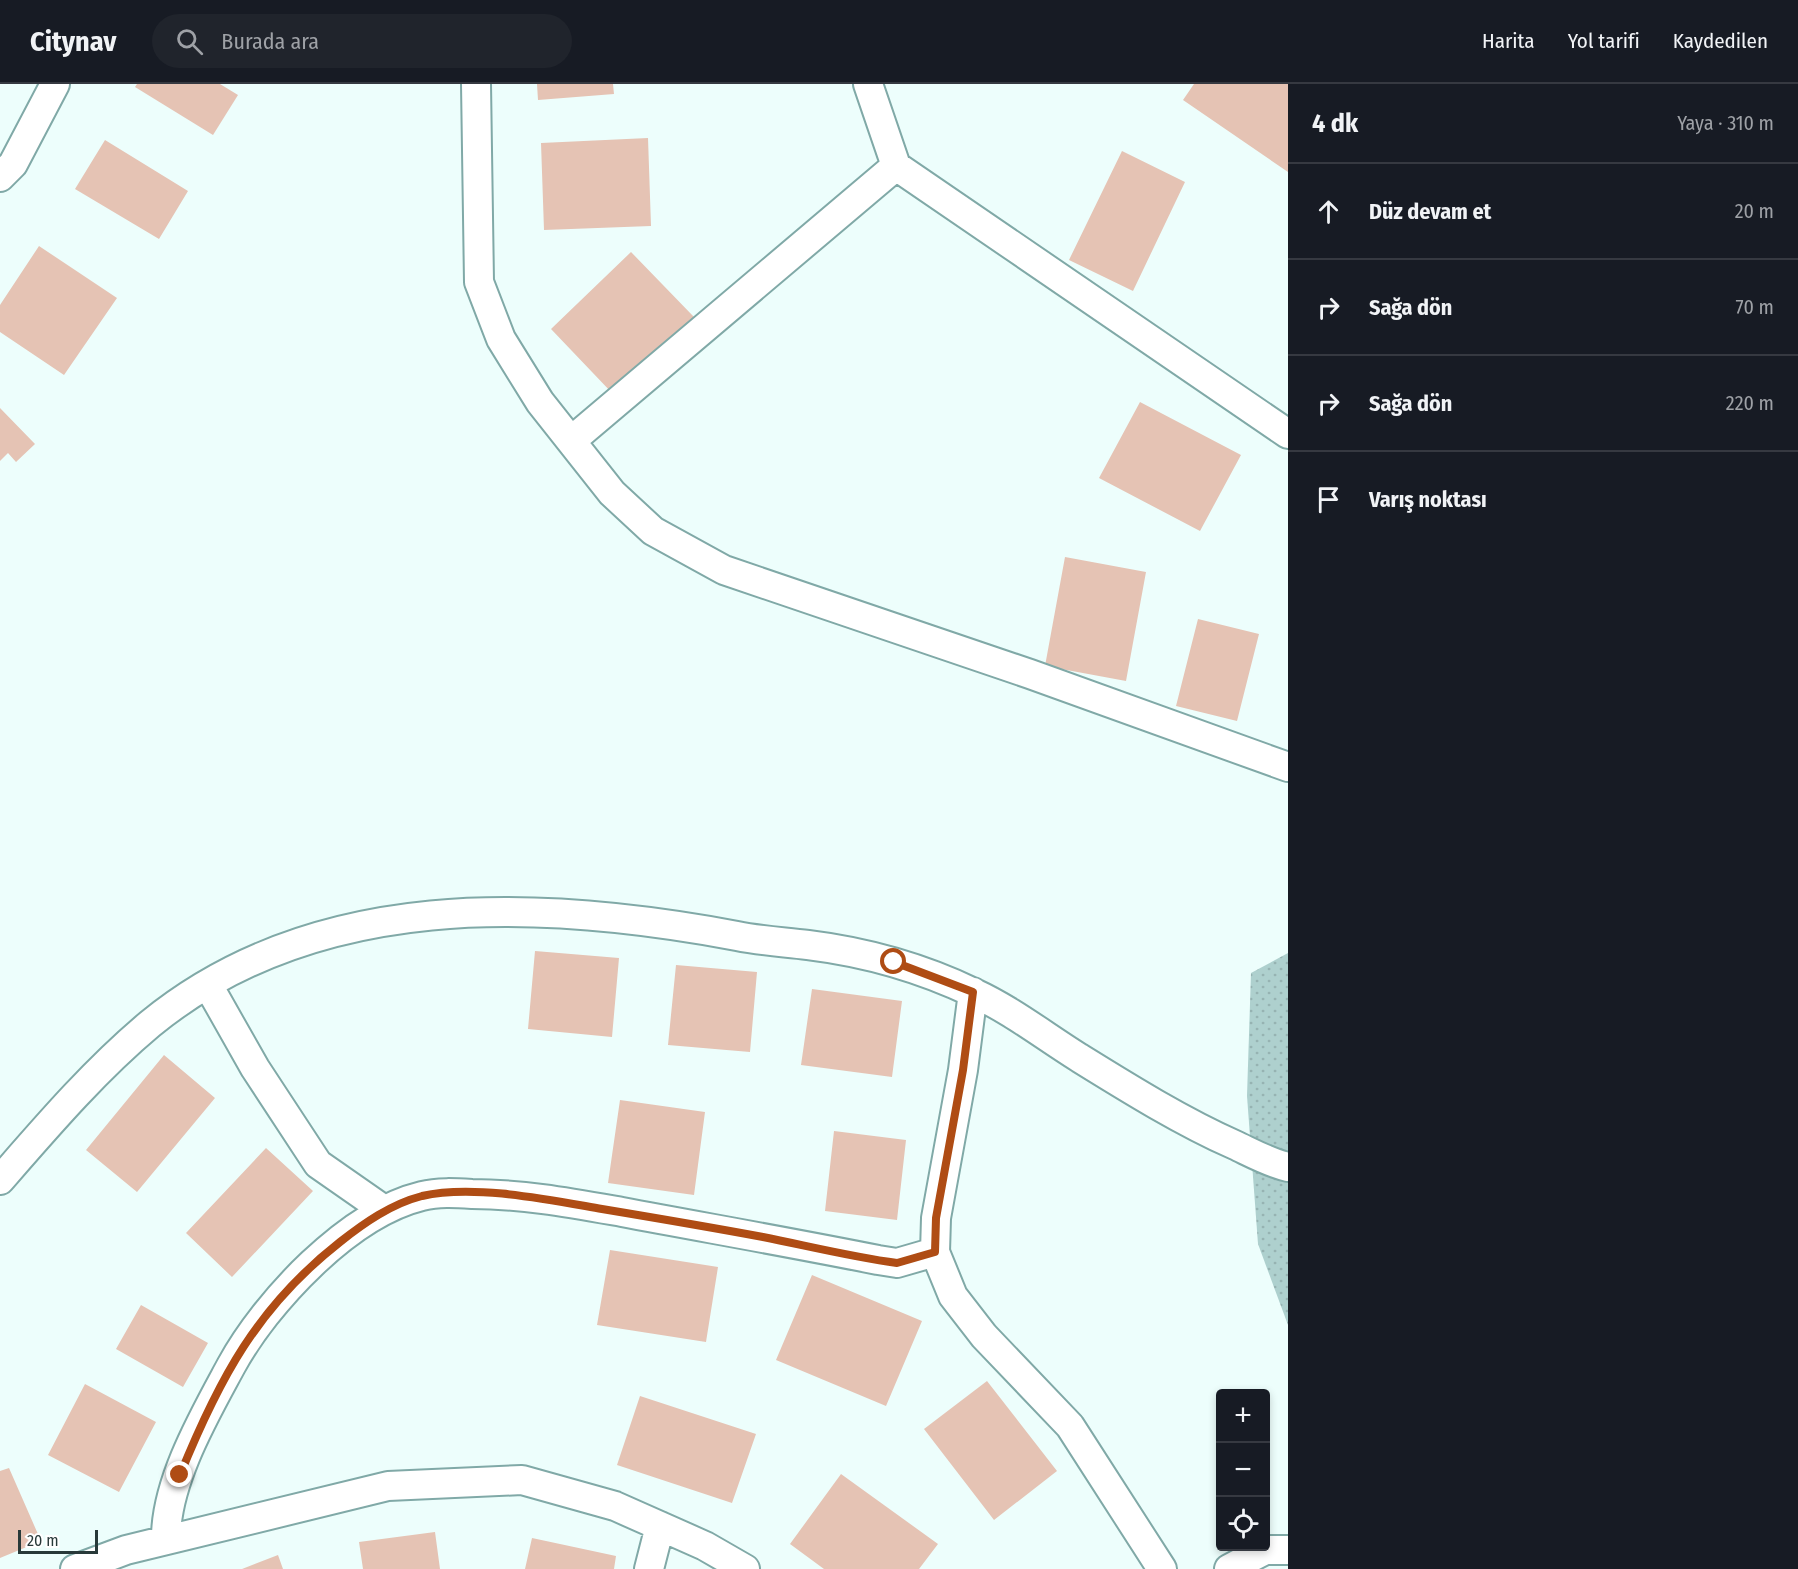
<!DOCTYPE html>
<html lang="tr">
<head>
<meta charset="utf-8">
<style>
	body { margin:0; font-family:"Fira Sans Condensed",sans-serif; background:#20242c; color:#f1f3f6 }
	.controls { position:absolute; right:18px; bottom:18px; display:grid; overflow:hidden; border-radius:6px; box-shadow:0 3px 9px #0003 }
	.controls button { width:54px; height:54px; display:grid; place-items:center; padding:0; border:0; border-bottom:2px solid #363941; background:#171b24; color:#f1f3f6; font:30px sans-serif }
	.scale { position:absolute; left:18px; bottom:15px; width:80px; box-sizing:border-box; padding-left:6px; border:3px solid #283939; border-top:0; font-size:16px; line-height:21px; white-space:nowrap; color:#283939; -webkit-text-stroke:4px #fff; paint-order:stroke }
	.stop { position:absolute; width:18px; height:18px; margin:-14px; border:4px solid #af4c14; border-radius:50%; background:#fff }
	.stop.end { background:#af4c14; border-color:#fff; box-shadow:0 2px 6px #0008 }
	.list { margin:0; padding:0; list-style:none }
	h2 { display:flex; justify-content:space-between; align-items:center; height:78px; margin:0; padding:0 24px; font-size:26px }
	h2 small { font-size:20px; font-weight:400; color:#9ea1a6 }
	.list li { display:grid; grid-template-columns:39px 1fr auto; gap:18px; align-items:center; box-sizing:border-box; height:96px; padding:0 24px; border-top:2px solid #363941 }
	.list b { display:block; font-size:22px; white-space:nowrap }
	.list em { font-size:20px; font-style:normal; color:#9ea1a6 }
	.icon { flex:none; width:33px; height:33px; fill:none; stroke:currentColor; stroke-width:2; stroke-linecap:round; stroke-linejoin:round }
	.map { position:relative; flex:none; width:1288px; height:1485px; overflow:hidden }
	header { display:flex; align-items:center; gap:36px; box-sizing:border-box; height:84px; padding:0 30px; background:#171b24; border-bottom:2px solid #363941 }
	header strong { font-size:28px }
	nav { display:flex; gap:33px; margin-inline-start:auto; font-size:21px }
	.search { width:420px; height:54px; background:#20242c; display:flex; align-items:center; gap:15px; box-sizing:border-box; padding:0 21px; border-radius:33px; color:#9ea1a6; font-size:22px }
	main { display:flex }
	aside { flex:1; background:#171b24 }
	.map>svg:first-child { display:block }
	.grass { fill:url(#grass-dots) }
	.building { fill:#e5c3b4 }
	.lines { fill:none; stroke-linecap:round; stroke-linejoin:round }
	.minor-casing { stroke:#80a9a7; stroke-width:32 }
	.minor { stroke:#fff; stroke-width:28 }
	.route { stroke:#af4c14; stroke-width:8 }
</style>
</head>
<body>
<header>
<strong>Citynav</strong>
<div class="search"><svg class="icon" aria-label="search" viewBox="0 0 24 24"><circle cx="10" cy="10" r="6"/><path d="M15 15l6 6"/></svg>Burada ara</div>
<nav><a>Harita</a><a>Yol tarifi</a><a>Kaydedilen</a></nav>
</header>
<main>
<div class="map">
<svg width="1288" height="1485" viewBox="0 0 1288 1485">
	<defs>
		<pattern id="grass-dots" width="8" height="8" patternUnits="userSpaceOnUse" patternTransform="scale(1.5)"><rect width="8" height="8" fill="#aed0ce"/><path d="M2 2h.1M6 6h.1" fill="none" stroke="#96b3b2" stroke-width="1.8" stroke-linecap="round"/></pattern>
	</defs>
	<rect width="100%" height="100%" fill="#edfefc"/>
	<path class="grass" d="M1288,869v372l-30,-81 -11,-148 4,-123z"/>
	<path class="building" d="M137,0h83l18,11 -25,40 -78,-48z
		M537,0h76l1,10 -76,6z
		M1194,0h94v88l-105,-72z
		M648,54l3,88 -107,4 -3,-87z
		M105,56l83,51 -29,48 -84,-50z
		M1122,67l63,31 -52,109 -64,-31z
		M39,162l78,52 -53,77 -64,-43v-27z
		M631,168l63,65 -81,77 -62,-65z
		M1140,318l101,53 -41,76 -101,-53z
		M0,324l35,36 -19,18 -8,-9 -8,8z
		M1065,473l81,15 -20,109 -81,-15z
		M1198,535l61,15 -22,87 -61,-15z
		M535,867l84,7 -7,79 -84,-8z
		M676,881l81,7 -7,80 -82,-7z
		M812,905l90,12 -10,76 -91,-12z
		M164,971l51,43 -78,94 -51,-42z
		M620,1016l85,12 -11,83 -86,-12z
		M834,1047l72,9 -9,80 -72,-9z
		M266,1064l47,43 -81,86 -46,-44z
		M610,1166l108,17 -12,75 -109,-17z
		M812,1191l110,46 -36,85 -110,-46z
		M141,1221l67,38 -25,44 -67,-38z
		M987,1297l70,90 -63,49 -70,-91z
		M85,1300l71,38 -37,70 -71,-37z
		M640,1312l116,38 -24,69 -115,-38z
		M9,1384l32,73 -41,17v-87z
		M841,1390l97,70 -19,25h-95l-34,-25z
		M435,1448l5,37h-77l-4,-27z
		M532,1454l84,18 -2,13h-89z
		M278,1471l5,14h-41z"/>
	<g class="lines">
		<g class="minor-casing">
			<path id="minor" d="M476,0l3,198 22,57 39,63 72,91 41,38 71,39 306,104 258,93
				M868,0l28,82 392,268
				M0,93l13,-13 42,-80
				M571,357l325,-275
				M208,901l47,83 63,96 66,46
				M973,908l-10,78 -27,148 -1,34 18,44 31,40 86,90 92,143
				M0,1096c47,-54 95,-110 150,-156 165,-135 389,-125 587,-88 24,5 47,6 71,9 57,7 114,23 166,48 37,17 69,42 104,64 50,31 103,64 157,88 17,8 35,18 53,22
				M166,1456c-1,-57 38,-124 65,-174 35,-64 117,-152 191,-170 16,-4 33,-3 50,-2 51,0 99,9 150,18 85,16 171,31 256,48l19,3 38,-11
				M75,1485l51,-19 262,-64 134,-6 93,26 90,40 40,23
				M649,1485l11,-43
				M1229,1485l36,-19h23"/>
		</g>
		<use href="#minor" class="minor"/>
	</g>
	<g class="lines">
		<path class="route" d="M180,1391c39,-96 77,-168 160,-233 24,-19 51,-38 82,-46 52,-12 128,4 180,13 54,9 107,18 161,28 45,9 89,20 134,26l38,-11 1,-34 27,-148 10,-78 -79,-30"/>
	</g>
</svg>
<div class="controls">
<button>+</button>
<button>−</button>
<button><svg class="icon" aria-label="locate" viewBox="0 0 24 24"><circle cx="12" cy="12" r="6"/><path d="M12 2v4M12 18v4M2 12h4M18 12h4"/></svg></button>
</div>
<div class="scale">20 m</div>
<div class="stop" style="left:894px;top:878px"></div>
<div class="stop end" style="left:180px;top:1391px"></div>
</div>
<aside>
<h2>4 dk<small>Yaya · 310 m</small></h2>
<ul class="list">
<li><svg class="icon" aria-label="ahead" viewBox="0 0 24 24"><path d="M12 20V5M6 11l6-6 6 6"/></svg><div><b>Düz devam et</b></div><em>20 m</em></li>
<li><svg class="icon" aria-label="right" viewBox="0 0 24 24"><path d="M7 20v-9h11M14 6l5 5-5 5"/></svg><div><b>Sağa dön</b></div><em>70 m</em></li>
<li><svg class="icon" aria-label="right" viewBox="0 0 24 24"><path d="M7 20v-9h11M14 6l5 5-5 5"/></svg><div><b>Sağa dön</b></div><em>220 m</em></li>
<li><svg class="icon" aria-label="arrive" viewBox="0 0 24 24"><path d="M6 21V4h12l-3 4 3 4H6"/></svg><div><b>Varış noktası</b></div></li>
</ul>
</aside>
</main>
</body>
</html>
